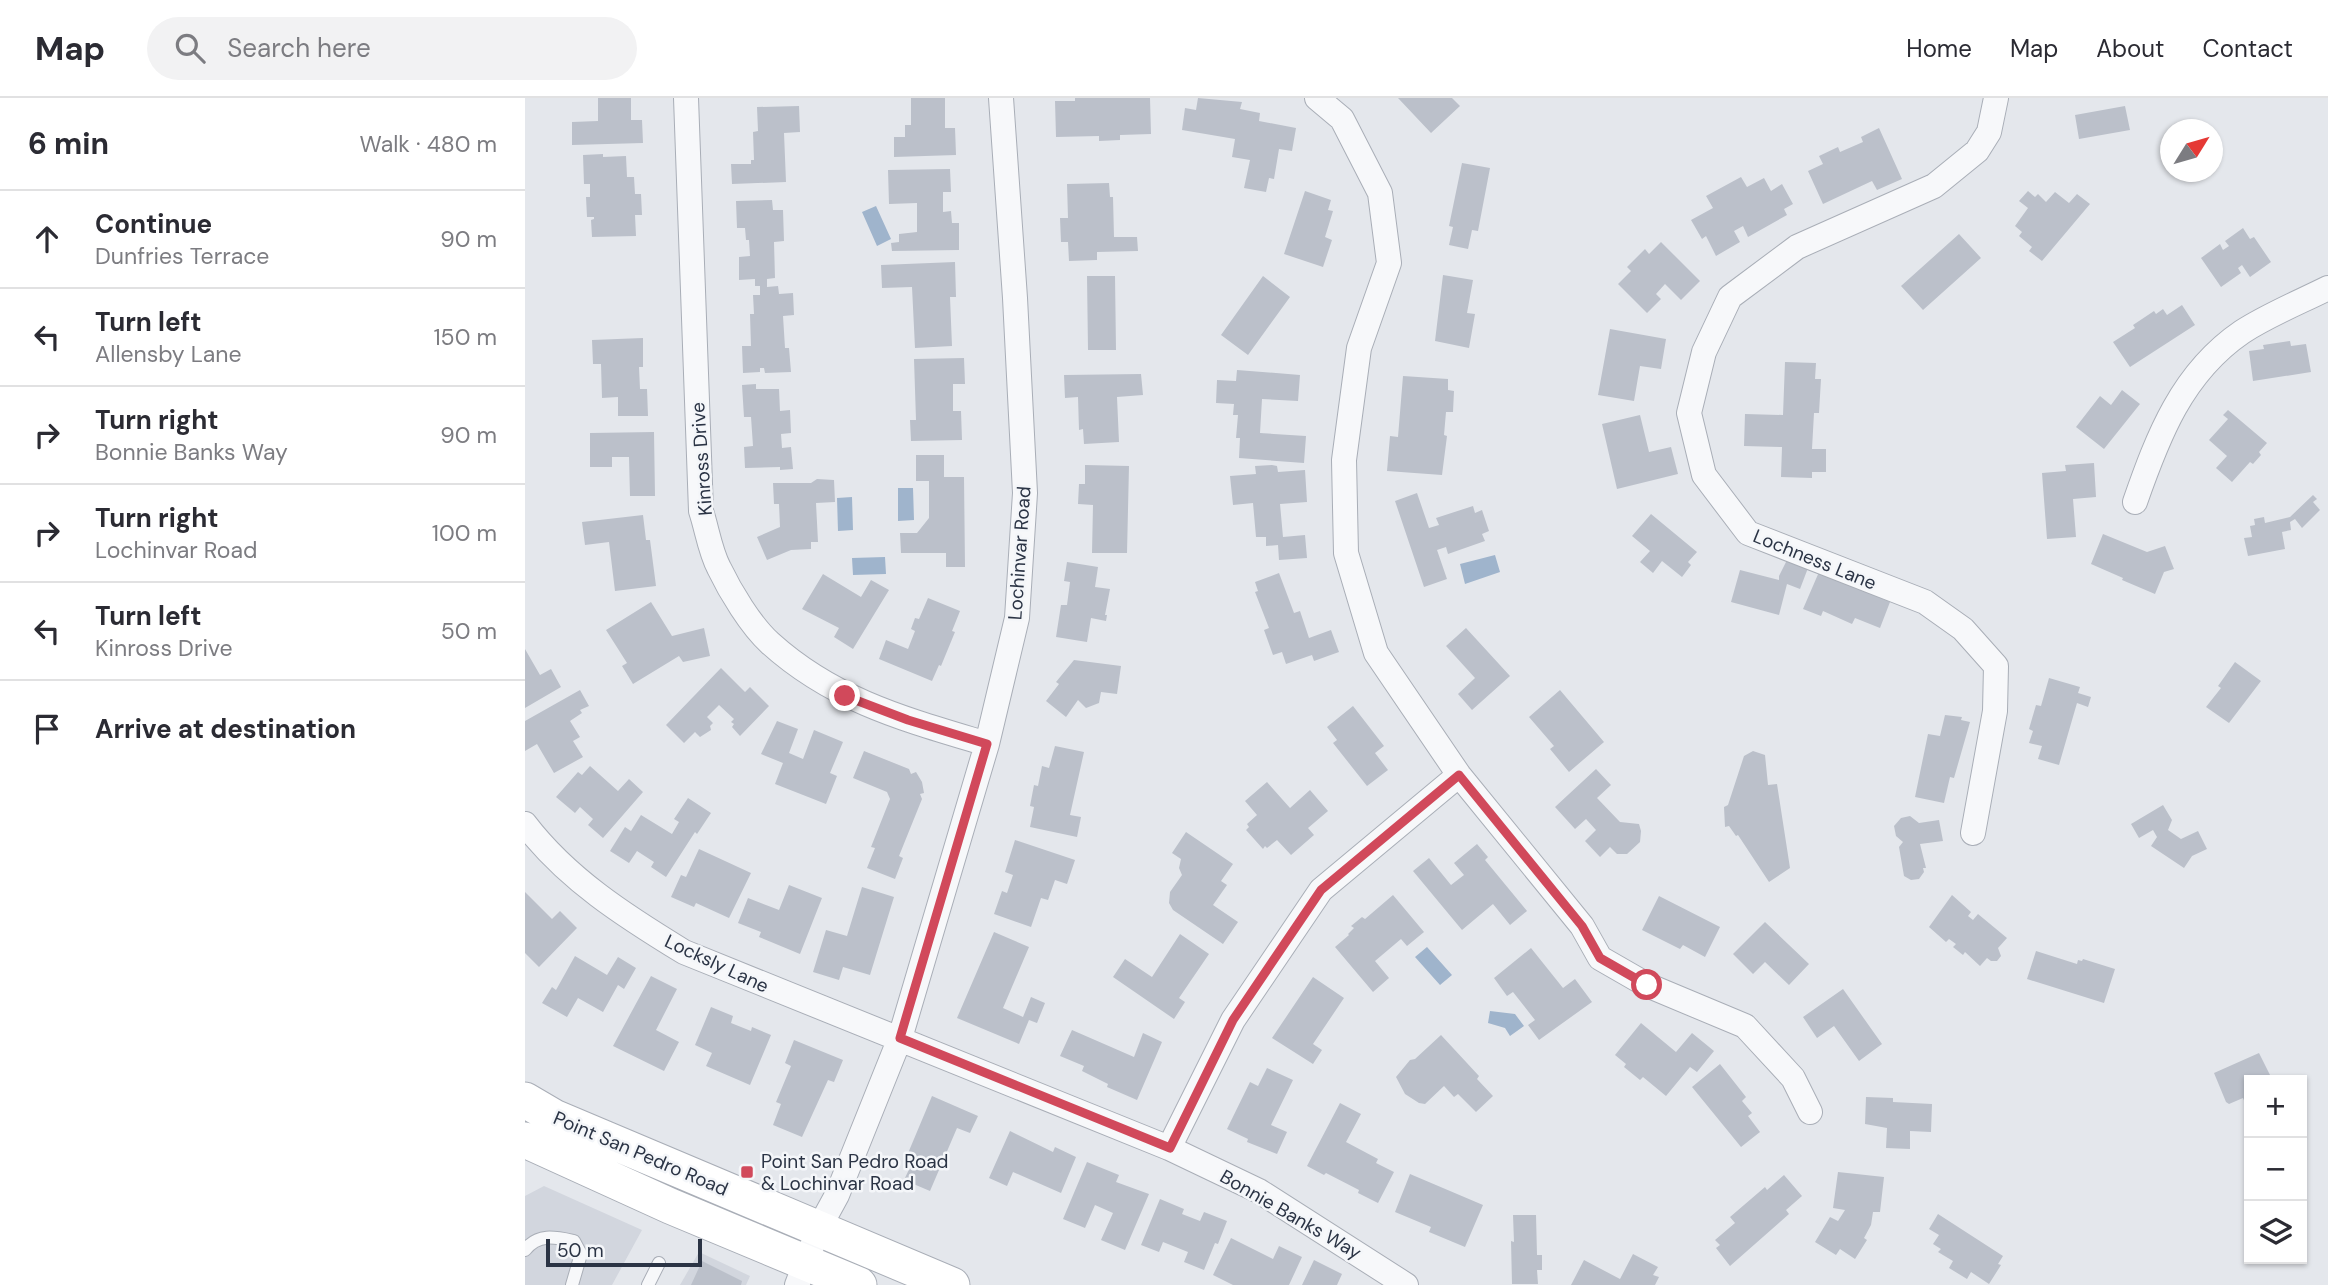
<!DOCTYPE html>
<html lang="en">
<head>
<meta charset="utf-8">
<style>
	body { margin:0; font-family:"DM Sans",sans-serif; background:#f2f2f3; color:#2b2b33 }
	.controls { position:absolute; right:21px; bottom:21px; display:grid; overflow:hidden; border-radius:0px; box-shadow:0 2px 5px #0004 }
	.controls button { width:63px; height:63px; display:grid; place-items:center; padding:0; border:0; border-bottom:2px solid #e1e1e2; background:#fff; color:#2b2b33; font:35px sans-serif }
	.compass { position:absolute; left:1635px; top:21px; width:63px; height:63px; border-radius:50%; background:#fff; box-shadow:0 2px 5px #0004; rotate:53deg }
	.scale { position:absolute; left:21px; bottom:18px; width:156px; box-sizing:border-box; padding-left:7px; border:4px solid #2b3445; border-top:0; font-size:19px; line-height:24px; white-space:nowrap; color:#2b3445; -webkit-text-stroke:5px #f4f6f9; paint-order:stroke }
	.stop { position:absolute; width:21px; height:21px; margin:-16px; border:5px solid #d1495b; border-radius:50%; background:#fff }
	.stop.end { background:#d1495b; border-color:#fff; box-shadow:0 2px 7px #0008 }
	.list { margin:0; padding:0; list-style:none }
	h2 { display:flex; justify-content:space-between; align-items:center; height:91px; margin:0; padding:0 28px; font-size:30px }
	h2 small { font-size:23px; font-weight:400; color:#7c7c81 }
	.list li { display:grid; grid-template-columns:46px 1fr auto; gap:21px; align-items:center; box-sizing:border-box; height:98px; padding:0 28px; border-top:2px solid #e1e1e2 }
	.list b { display:block; font-size:26px; white-space:nowrap }
	.list p { margin:0; font-size:23px; white-space:nowrap; color:#7c7c81 }
	.list em { font-size:23px; font-style:normal; color:#7c7c81 }
	.icon { flex:none; width:38px; height:38px; fill:none; stroke:currentColor; stroke-width:2; stroke-linecap:round; stroke-linejoin:round }
	.map { position:relative; flex:none; width:1803px; height:1187px; overflow:hidden }
	header { display:flex; align-items:center; gap:42px; box-sizing:border-box; height:98px; padding:0 35px; background:#fff; border-bottom:2px solid #e1e1e2 }
	header strong { font-size:33px }
	nav { display:flex; gap:38px; margin-inline-start:auto; font-size:24px }
	.search { width:490px; height:63px; background:#f2f2f3; display:flex; align-items:center; gap:18px; box-sizing:border-box; padding:0 24px; border-radius:38px; color:#7c7c81; font-size:26px }
	main { display:flex }
	aside { flex:1; background:#fff }
	.map>svg:first-child { display:block }
	.built { fill:#d2d6de }
	.water { fill:#9fb4cc }
	.building { fill:#bbc0ca }
	.lines { fill:none; stroke-linecap:round; stroke-linejoin:round }
	.lane-casing { stroke:#a9aeb7; stroke-width:14 }
	.street-casing { stroke:#a9aeb7; stroke-width:26 }
	.secondary-casing { stroke:#a9aeb7; stroke-width:37 }
	.lane { stroke:#f7f8fa; stroke-width:12 }
	.street { stroke:#f7f8fa; stroke-width:24 }
	.secondary { stroke:#fff; stroke-width:35 }
	.route { stroke:#d1495b; stroke-width:9 }
	.poi-dot { fill:#d1495b; stroke:#f4f6f9; stroke-width:2.5 }
	.labels { text-anchor:middle; stroke-width:5; stroke-linejoin:round; paint-order:stroke }
	.street-label { font-size:19px; fill:#2b3445; stroke:#f4f6f9 }
	.poi-label { font-size:19px; fill:#2b3445; stroke:#f4f6f9; text-anchor:start }
</style>
</head>
<body>
<header>
<strong>Map</strong>
<div class="search"><svg class="icon" aria-label="search" viewBox="0 0 24 24"><circle cx="10" cy="10" r="6"/><path d="M15 15l6 6"/></svg>Search here</div>
<nav><a>Home</a><a>Map</a><a>About</a><a>Contact</a></nav>
</header>
<main>
<aside>
<h2>6 min<small>Walk · 480 m</small></h2>
<ul class="list">
<li><svg class="icon" aria-label="ahead" viewBox="0 0 24 24"><path d="M12 20V5M6 11l6-6 6 6"/></svg><div><b>Continue</b><p>Dunfries Terrace</p></div><em>90 m</em></li>
<li><svg class="icon" aria-label="left" viewBox="0 0 24 24"><path d="M17 20v-9H6M10 6l-5 5 5 5"/></svg><div><b>Turn left</b><p>Allensby Lane</p></div><em>150 m</em></li>
<li><svg class="icon" aria-label="right" viewBox="0 0 24 24"><path d="M7 20v-9h11M14 6l5 5-5 5"/></svg><div><b>Turn right</b><p>Bonnie Banks Way</p></div><em>90 m</em></li>
<li><svg class="icon" aria-label="right" viewBox="0 0 24 24"><path d="M7 20v-9h11M14 6l5 5-5 5"/></svg><div><b>Turn right</b><p>Lochinvar Road</p></div><em>100 m</em></li>
<li><svg class="icon" aria-label="left" viewBox="0 0 24 24"><path d="M17 20v-9H6M10 6l-5 5 5 5"/></svg><div><b>Turn left</b><p>Kinross Drive</p></div><em>50 m</em></li>
<li><svg class="icon" aria-label="arrive" viewBox="0 0 24 24"><path d="M6 21V4h12l-3 4 3 4H6"/></svg><div><b>Arrive at destination</b></div></li>
</ul>
</aside>
<div class="map">
<svg width="1803" height="1187" viewBox="0 0 1803 1187">
	<rect width="100%" height="100%" fill="#e4e7ec"/>
	<path class="built" d="M19,1088l98,44 -30,55h-87v-89z
		M174,1154l51,24 -4,9h-66z"/>
	<path class="water" d="M351,108l15,33 -14,7 -15,-34z
		M373,390h15l1,32 -16,1z
		M327,399l1,33 -15,1 -1,-33z
		M970,457l5,17 -35,12 -5,-20z
		M360,459l1,17 -33,1 -1,-17z
		M902,849l25,28 -12,10 -25,-28z
		M965,913l25,3 9,12 -14,10 -5,-8 -17,-5z"/>
	<path class="building" d="M73,0h33v22h11l1,23 -71,2v-23l26,-1z
		M386,0h34v30h10l1,27 -62,2v-20h11v-12h6z
		M550,0h75l1,36 -31,1v5l-21,1v-5l-43,1 -1,-36h20z
		M673,0l44,4 -2,7 20,4 -1,8 37,7 -4,23 -13,-2 -5,30 -5,-1 -3,14 -22,-4 6,-28 -18,-3 3,-18 -53,-9 3,-22 11,2z
		M873,0h54l8,8 -29,27z
		M274,8l1,26 -16,1 2,49 -54,2 -1,-20h20v-4h3l-1,-28 5,-1 -1,-24z
		M1600,8l5,24 -51,9 -4,-24z
		M1354,30l23,51 -25,11 -5,-9 -49,23 -15,-33 15,-7 -4,-8 19,-9 2,5 23,-10 -2,-5z
		M78,56v3l23,-1 1,21h7l1,17h6l1,21h-7l1,21 -44,1 -1,-17 3,-1v-2h-7l-1,-20h4v-13h-6l-1,-29z
		M937,65l28,5 -12,63 -6,-1 -4,19 -19,-4 4,-18 -4,-1z
		M425,71l1,23h-8v20l8,-1 1,12h7v27l-67,1 -1,-8 8,-1v-8l18,-2v-29l-28,1 -1,-34z
		M1216,79l6,10 17,-9 7,13 11,-7 11,20 -9,5 3,6 -39,22 -5,-11 -9,5 6,11 -24,14 -10,-20 -4,3 -11,-19 22,-12 -7,-12z
		M584,85l1,14h3l1,40h23l1,14 -41,1v8l-28,1 -1,-19h-7l-1,-24h8l-1,-34z
		M780,93l26,9 -3,10 5,1 -8,26 7,3 -9,27 -39,-13z
		M1503,93l7,6 3,-3 8,8 9,-10 14,11 8,-9 13,10 -48,57 -13,-10 3,-4 -13,-11 3,-4 -7,-6 13,-18 -9,-7z
		M247,102l1,10h10l1,31 -10,1 1,36 -8,1v8l11,-1 1,8 14,-1 1,22 -11,1 2,32h4l2,24 -26,1 -1,-5h-4v4l-17,1 -1,-27h9l-1,-32h4l-1,-19h7v-9h-5v-7l-16,1v-23l11,-1 -1,-16h-3l-1,-12h-8l-1,-27z
		M1718,130l7,11 4,-2 17,25 -21,15 -8,-12 -4,3 3,5 -20,14 -20,-29 19,-14 3,6 6,-4 -4,-5z
		M1434,136l22,24 -58,52 -22,-24z
		M1136,144l39,39 -19,19 -16,-16 -9,10 5,5 -14,14 -29,-29 13,-13 -4,-4 18,-18 4,5z
		M430,164l1,35h-6l2,49 -37,2 -3,-61 -30,1 -1,-23z
		M918,177l30,5 -6,33 8,1 -6,34 -34,-7z
		M562,178h28l1,74h-28z
		M738,178l27,21 -42,58 -27,-20z
		M1657,207l13,20 -65,42 -17,-25 22,-14 -2,-3 21,-14 2,3 7,-5 4,6z
		M1085,231l56,10 -5,30 -21,-3 -6,35 -36,-6z
		M118,240v29h-4l1,22h7l1,27h-30v-19l-16,1 -1,-34h-8l-1,-24z
		M1765,243l1,5 15,-2 5,28 -58,9 -4,-30 15,-2 -1,-4z
		M439,260l1,26h-12v27h8l1,29 -51,1 -1,-21h6l-2,-61z
		M1260,264l31,1 -1,16h6l-2,34h-5l-2,36h14v23h-14v6l-31,-1 1,-30 -38,-1 1,-32 38,1z
		M712,272l63,5 -2,26 -36,-2 -2,34 46,3 -2,27 -65,-5 1,-20h-4l2,-23h-5l1,-11 -18,-1 1,-23 19,1z
		M616,276l2,21 -26,2 2,45 -35,2 -1,-15 -4,1 -1,-33 -13,1 -1,-23z
		M878,278l45,3v11l6,1 -1,21h-7l-2,23 3,1 -5,39 -55,-4 3,-35 8,1z
		M231,286v5h23l1,22 10,-1 1,23 -10,1 1,14 9,-1 2,22 -13,1v-3l-35,1 -1,-21 9,-1 -2,-29h-7l-2,-32z
		M1597,292l18,14 -36,45 -28,-22 24,-31 11,9z
		M1703,312l39,33 -8,9 2,3 -8,9 -3,-2 -18,20 -16,-14 11,-12 -18,-16 19,-21 -5,-4z
		M1115,317l9,37 22,-5 7,27 -61,15 -15,-65z
		M129,334l1,64h-25l-1,-39h-17v10h-22v-34z
		M391,357h28v22h20l1,90h-19v-14h-45l-1,-20h17l12,-15v-37h-13z
		M1569,365l2,34 -23,2 3,38 -29,2 -5,-66 24,-2 -1,-6z
		M560,367l44,1 -2,87h-35l1,-48 -15,-1 1,-20h6z
		M747,367l5,1 1,6 27,-2 2,32 -27,2 3,33 22,-2 2,23 -28,2 -1,-15 -12,1v-9h-10l-3,-34 -20,2 -3,-29 26,-2 -1,-8z
		M292,381l17,1 1,22 -19,1 2,39h-7v7l-20,1 -24,10 -10,-23 23,-10 -1,-23h-5l-1,-21h38z
		M892,395l12,35 10,-3 -3,-7 37,-12 2,7 7,-3 7,21 -7,3 3,7 -37,13 -2,-7 -9,3 10,29 -23,8 -29,-86z
		M1788,397l4,4 -4,3 7,8 -18,18 -7,-9 -5,3 1,8 -9,2 3,17 -37,7 -4,-18 8,-1 -2,-11 5,-1 -1,-6 10,-2 1,6 25,-6z
		M1126,416l46,38 -9,10 3,3 -9,12 -20,-16 -9,12 -13,-11 10,-11 -18,-15z
		M118,417l3,25h4l6,46 -41,5 -6,-49 -24,3 -3,-23z
		M1578,436l44,18 18,-6 9,23 -10,3 -9,22 -33,-14 1,-2 -32,-14z
		M1262,462l21,8 -8,21 -13,-5 -8,31 -48,-13 9,-32 39,10v-4z
		M542,464l31,5 -3,20 15,2 -5,26h2l-1,6 -15,-3 -4,24 -31,-5 5,-32h6l3,-23 -6,-1z
		M1294,474l71,30 -10,26 -25,-10 -3,6 -29,-13 -2,5 -18,-7z
		M754,475l15,40 6,-2 9,27 22,-8 8,22 -25,9 -2,-6 -26,9 -4,-12 -9,3 -9,-25 5,-2 -14,-36 3,-1 -3,-9z
		M298,476l38,23 10,-17 18,10 -36,59 -19,-12 5,-9 -37,-19z
		M403,500l32,13 -8,20 3,1 -14,34 -2,-1 -7,16 -53,-22 7,-19 22,9 7,-18 -4,-2 4,-11 4,1z
		M126,504l21,34 32,-8 6,28 -27,6 -4,-6 -46,28 -11,-18 5,-3 -21,-33z
		M941,530l44,48 -38,34 -14,-16 17,-16 -29,-32z
		M0,551l15,26 11,-6 10,18 -36,21z
		M549,562l47,6 -4,28 -16,-2 -2,11 -13,5 -8,-8 -12,17 -20,-16 13,-17 -3,-2z
		M1710,564l26,19 -32,42 -23,-16 15,-19 -3,-2z
		M196,570l24,24 5,-5 19,19 -29,30 -8,-9 2,-3 -3,-2 3,-3 -15,-14 -12,12 6,6 -3,3 1,4 -11,7 -5,-5 -11,11 -18,-18z
		M1524,580l31,9 -2,6 13,4 -3,10 -11,-4 -18,62 -21,-6 4,-13 -13,-3 4,-12 -4,-2 7,-24 5,1z
		M55,592l9,16 -9,4 2,3 -12,8 10,16 -7,4 10,16 -29,16 -17,-29 -12,7v-30z
		M1035,592l44,52 -35,30 -19,-23 4,-3 -25,-29z
		M828,608l31,40 -9,7 13,17 -21,16 -34,-43 4,-3 -10,-13z
		M1420,617l17,2 -1,3 9,2 -16,56 -4,-1 -6,26 -29,-6 13,-63 12,2z
		M252,623l21,8 -9,24 14,6 11,-29 29,12 -13,31 7,3 -11,28 -51,-20 8,-21 -22,-9z
		M530,648l29,6 -14,63 11,2 -4,20 -47,-10 4,-20 -4,-1 4,-21 4,1 4,-20 7,2z
		M339,653l45,18 2,5 5,-2 6,10 2,11 -4,1 2,5 -23,57 4,2 -8,21 -28,-11 8,-20 -4,-1 19,-48 -3,-7 -34,-14z
		M1228,653l12,4 3,30 9,-1 13,84 -21,14 -31,-47 -2,1 -7,-10 -4,1 -1,-20 4,-2 16,-49z
		M65,668l28,25 11,-12 14,13 -40,46 -15,-13 5,-6 -13,-12 -5,6 -19,-16 22,-25 4,3z
		M1071,671l15,16 -14,13 23,24 19,2 2,7 -1,11 -13,12h-10l-7,-7 -10,10 -15,-16 11,-11 -10,-11 -11,10 -20,-22z
		M742,684l23,26 20,-18 18,21 -20,17 6,7 -23,20 -14,-15 -10,8 -2,-2 -2,3 -17,-19 3,-3 -2,-3 10,-9 -12,-14z
		M163,700l23,15 -14,21 -2,-2 -29,45 -15,-10 3,-5 -17,-11 -8,12 -19,-12 15,-24 6,4 10,-16 31,19 7,-12 -5,-3z
		M1638,707l9,15 -4,10 13,9 17,-8 9,18 -15,7 -8,12 -33,-22 6,-9 -4,-7 -14,8 -8,-14z
		M1385,718l9,7 20,-3 4,21 -23,3 6,24h-3l1,4 -5,7 -8,1 -7,-4 -5,-29 4,-5 -7,-6 -2,-10 7,-8z
		M661,734l47,32 -12,17 6,4 -14,20 25,17 -15,22 -50,-34 -4,-7 1,-11 12,-17 -3,-7 2,-9 -9,-6z
		M490,742l60,20 -8,24 -12,-4 -7,20 -7,-2 -10,29 -37,-13 8,-23 5,2 6,-18 -8,-3z
		M952,746l11,13 -3,3 42,51 -17,14 -17,-21 -31,26 -49,-59 16,-13 22,27 13,-10 -10,-12z
		M174,751l52,24 -22,45 -33,-15 -2,4 -23,-10 10,-22 5,2z
		M264,787l33,13 -22,56 -41,-17 2,-5 -23,-9 10,-25 31,12z
		M337,789l32,10 -24,78 -27,-8 -4,13 -26,-8 13,-42 21,6z
		M0,794l27,27 8,-8 17,17 -38,39 -14,-14z
		M868,797l31,37 -17,14 -6,-7 -26,22 14,17 -16,14 -38,-45 14,-12 -1,-1 6,-6 -3,-2 11,-9 3,2z
		M1427,797l19,17 -3,4 5,4 5,-6 29,24 -9,10 3,8 -4,5h-6l-4,-3 -7,8 -15,-14 -2,3 -10,-8 3,-3 -7,-5 -3,3 -17,-15z
		M1134,798l61,31 -15,30 -22,-12 -3,4 -38,-19z
		M1240,824l44,42 -20,21 -24,-23 -12,12 -20,-20z
		M469,834l35,15 -26,61 20,9 8,-20 14,6 -8,20 -8,-3 -10,24 -62,-26z
		M655,836l29,20 -30,44 6,4 -11,17 -61,-42 12,-18 27,18z
		M1006,850l32,40 12,-9 17,23 -53,38 -11,-15 7,-5 -22,-28 -6,4 -13,-18z
		M1511,853l41,13 1,-4 4,1 1,-2 32,10 -11,34 -77,-24z
		M50,858l32,19 11,-18 18,11 -12,21 -6,-4 -15,27 -25,-14 -11,19 -25,-14 10,-16 4,3z
		M126,878l26,13 -21,41 23,12 -15,29 -51,-25z
		M788,879l31,21 -31,46 9,6 -9,14 -41,-26z
		M1318,891l39,55 -23,17 -25,-35 -17,12 -14,-21z
		M186,909l22,9 -2,7 20,8 1,-4 19,8 -21,50 -44,-19 6,-13 -17,-8z
		M1116,925l35,29 16,-19 22,18 -17,21 -7,-5 -24,29 -23,-19 -3,3 -16,-13 2,-3 -11,-9z
		M547,932l62,27 9,-24 19,9 -25,58 -30,-13 1,-3 -26,-13 2,-5 -24,-10z
		M916,937l38,41 -2,3 16,17 -17,16 -18,-18 -4,3 -10,-11 -19,18 -6,-1 -14,-9 -9,-17 14,-17 5,-1z
		M269,942l49,20 -9,22 -6,-2 -26,57 -29,-12 8,-21 -5,-2 15,-36 -6,-3z
		M1734,955l11,22 -13,5h-8v32l-6,-14 -14,6 -3,-2 -12,-29z
		M1195,966l26,33 -4,4 10,12 -4,3 12,16 -19,15 -49,-60z
		M742,970l26,12 -22,45 16,7 -10,22 -30,-12 1,-3 -21,-10 23,-47 8,4z
		M407,998l46,20 -8,17 -13,-5 -27,63 -26,-11 9,-19 -7,-3z
		M1341,999l27,1v4l39,2 -1,28 -21,-1v18l-24,-1 1,-20 -22,-4z
		M815,1005l21,11 -15,28 32,17 -2,4 18,9 -16,31 -20,-10 1,-3 -33,-17 -2,2 -17,-9z
		M485,1033l43,21 2,-5 21,10 -15,36 -48,-21 -6,14 -18,-8z
		M562,1064l32,13 -3,7 33,12 -24,56 -24,-10 12,-27 -18,-8 -10,23 -22,-9z
		M1313,1074l46,5 -4,35h-7l-2,13 -7,13 3,2 -12,19 -15,-10 -4,6 -21,-13 15,-25 8,4 7,-11 -12,-2z
		M885,1076l73,31 -18,42 -36,-15 2,-5 -36,-15z
		M1259,1077l18,21 -16,14 3,4 -59,52 -14,-18 4,-3 -5,-5 20,-17 -5,-6 35,-30 2,3z
		M635,1101l24,10 -2,5 18,7 4,-9 23,9 -9,23 -3,-1 -11,27 -20,-8 4,-10 -25,-10 -4,10 -18,-7z
		M1413,1116l65,42 -5,8 3,1 -12,19 -18,-12 -4,7 -18,-11 4,-7 -15,-9 3,-3 -8,-5 6,-9 -10,-6z
		M988,1117h23l1,40h5v15h-5l1,14h-26l-1,-43 3,1z
		M706,1140l42,21 6,-13 23,11 -13,28h-56l-20,-10z
		M1108,1156l25,13 -5,8 6,2 -4,8h-84l13,-25 36,19z
		M789,1162l28,14 -5,11h-35z
		M177,1163l40,20 -1,4h-50z"/>
	<g class="lines">
		<g class="lane-casing">
			<path id="lane" d="M0,1152c13,-17 30,-13 49,-9l7,13 -9,31
				M123,1187l11,-22"/>
		</g>
		<g class="street-casing">
			<path id="street" d="M161,0l15,413c6,18 9,40 18,57 11,23 32,58 51,75 64,58 137,77 217,101
				M792,0l25,21 38,74 9,70 -30,85 -15,112 2,93 30,100 83,122 123,151 18,32 47,27 98,41 48,52 17,34
				M1610,404c23,-66 47,-129 107,-170 26,-17 58,-30 86,-44
				M0,726c42,55 100,92 159,128l485,196 90,43 147,94
				M1448,735l22,-122 1,-45 -33,-37 -38,-27 -177,-69 -44,-58 -15,-62 15,-61 26,-55 67,-50 137,-61 43,-35 12,-19 7,-34
				M644,1050l64,-128 88,-130 138,-115
				M272,1187l22,-57 18,-33 63,-157 87,-294 30,-126 8,-125 -10,-195 -14,-200"/>
		</g>
		<g class="secondary-casing">
			<path id="secondary" d="M0,1002l29,17 398,168
				M0,1042l145,66 189,79"/>
		</g>
		<use href="#lane" class="lane"/>
		<use href="#street" class="street"/>
		<use href="#secondary" class="secondary"/>
	</g>
	<g class="lines">
		<path class="route" d="M320,598l63,24 79,24 -87,294 270,110 63,-128 88,-130 138,-115 123,151 18,32 47,27"/>
	</g>
	<rect class="poi-dot" x="215" y="1067" width="14" height="14" rx="3.5"/>
	<g class="labels">
		<g class="street-label">
			<text transform="translate(176 361) rotate(-94)" y="7">Kinross Drive</text>
			<text transform="translate(494 455) rotate(-86)" y="7">Lochinvar Road</text>
			<text transform="translate(1290 461) rotate(22)" y="7">Lochness Lane</text>
			<text transform="translate(192 865) rotate(25)" y="7">Locksly Lane</text>
			<text transform="translate(116 1055) rotate(23)" y="7">Point San Pedro Road</text>
			<text transform="translate(766 1116) rotate(30)" y="7">Bonnie Banks Way</text>
		</g>
		<g class="poi-label">
			<text x="236" y="1070">Point San Pedro Road<tspan x="236" dy="22">&amp; Lochinvar Road</tspan></text>
		</g>
	</g>
</svg>
<div class="controls">
<button>+</button>
<button>−</button>
<button><svg class="icon" aria-label="layers" viewBox="0 0 24 24"><path d="M12 4l9 5-9 5-9-5zM3 14l9 5 9-5"/></svg></button>
</div>
<svg class="compass" viewBox="-18 -18 36 36"><path d="M0-13l5 13h-10z" fill="#e53935"/><path d="M0 13l5-13h-10z" fill="#7c7c81"/></svg>
<div class="scale">50 m</div>
<div class="stop" style="left:1122px;top:887px"></div>
<div class="stop end" style="left:320px;top:598px"></div>
</div>
</main>
</body>
</html>
